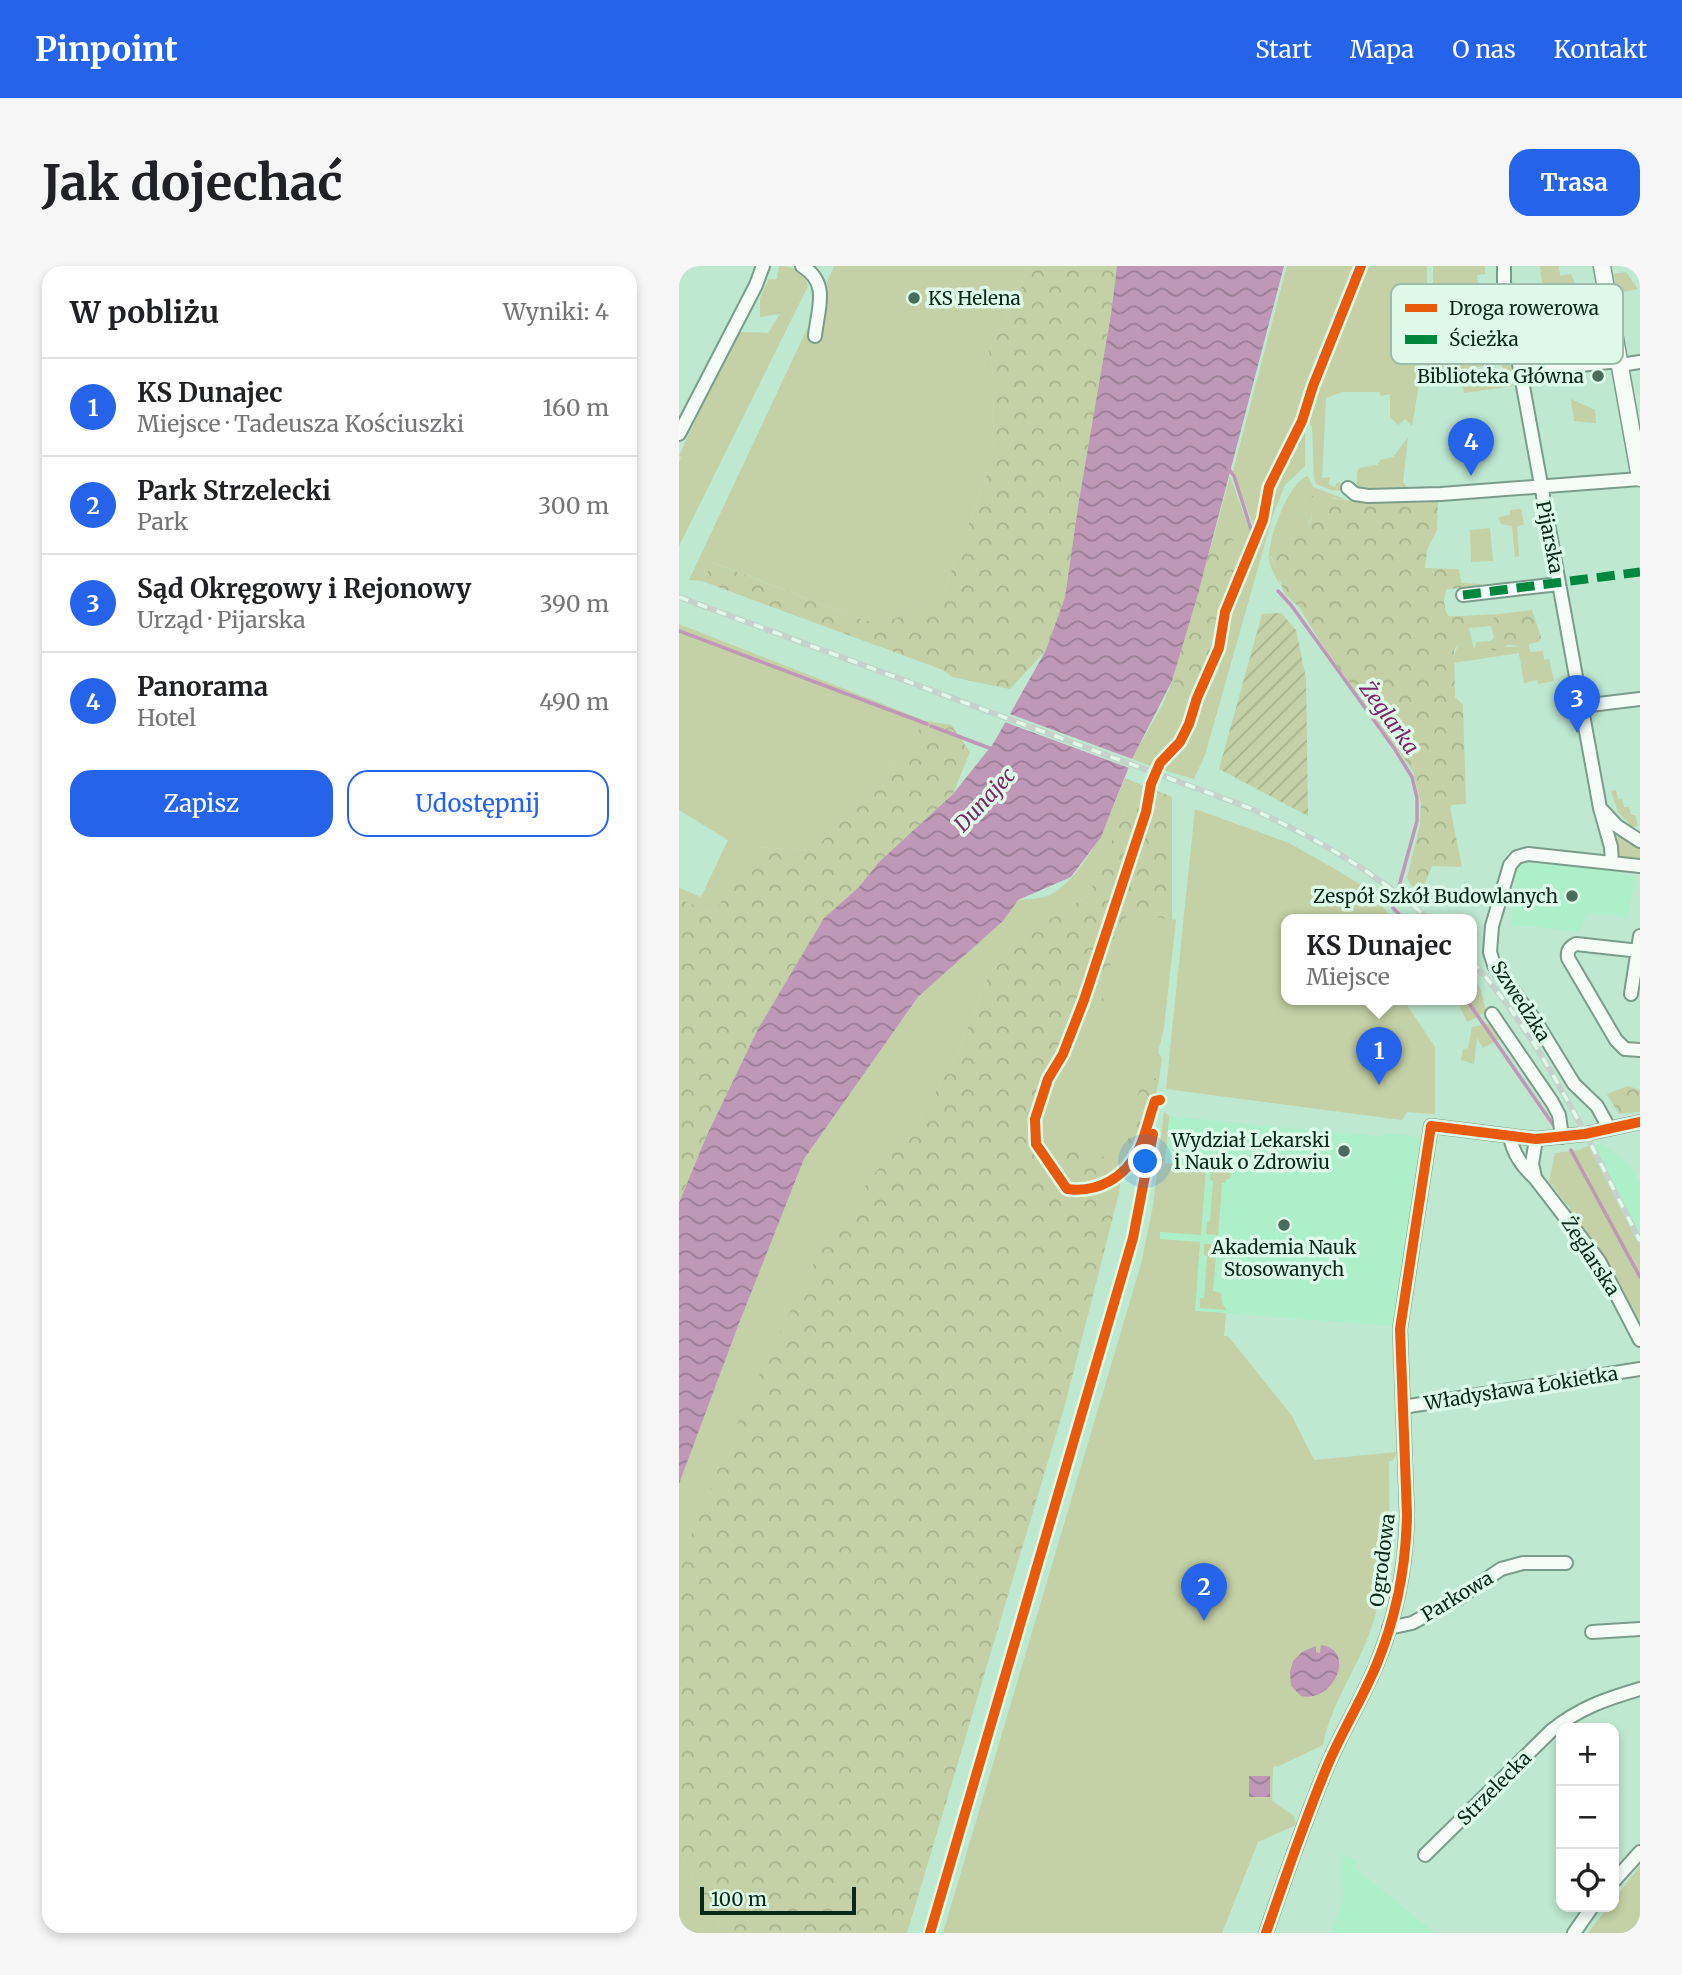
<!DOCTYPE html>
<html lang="pl">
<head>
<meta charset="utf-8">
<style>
	body { margin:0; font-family:Merriweather,serif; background:#f6f6f6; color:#202124 }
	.controls { position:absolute; right:21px; bottom:21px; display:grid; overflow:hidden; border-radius:14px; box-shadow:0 4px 10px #0003 }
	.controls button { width:63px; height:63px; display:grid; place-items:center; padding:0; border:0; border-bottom:2px solid #e0e0e0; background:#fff; color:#202124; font:35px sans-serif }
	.scale { position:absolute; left:21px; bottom:18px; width:156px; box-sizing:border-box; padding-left:7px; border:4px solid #082919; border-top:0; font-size:19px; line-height:24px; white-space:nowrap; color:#082919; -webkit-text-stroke:5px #ddfbe8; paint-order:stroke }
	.you { position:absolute; left:467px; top:896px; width:24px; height:24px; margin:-18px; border:5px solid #fff; border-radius:50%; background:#1a73e8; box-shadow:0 0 0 10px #1a73e833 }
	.badge { display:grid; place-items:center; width:46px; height:46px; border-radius:50%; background:#2563eb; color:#fff; font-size:23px; font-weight:700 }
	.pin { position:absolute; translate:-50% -58px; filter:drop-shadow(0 2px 4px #0008) }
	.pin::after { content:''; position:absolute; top:37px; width:24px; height:21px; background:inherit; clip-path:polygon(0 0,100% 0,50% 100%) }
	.popup { position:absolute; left:602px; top:648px; width:196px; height:91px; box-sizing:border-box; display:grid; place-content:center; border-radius:14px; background:#fff; filter:drop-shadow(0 2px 5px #0005); font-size:23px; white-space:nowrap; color:#757577 }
	.popup b { font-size:26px; color:#202124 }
	.popup::after { content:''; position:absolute; left:50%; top:100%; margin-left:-14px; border:14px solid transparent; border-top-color:#fff }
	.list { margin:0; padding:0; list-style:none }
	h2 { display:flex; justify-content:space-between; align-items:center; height:91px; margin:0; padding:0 28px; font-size:30px }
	h2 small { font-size:23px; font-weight:400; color:#757577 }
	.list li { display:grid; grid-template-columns:46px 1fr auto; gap:21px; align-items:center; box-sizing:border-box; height:98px; padding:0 28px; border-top:2px solid #e0e0e0 }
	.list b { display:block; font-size:26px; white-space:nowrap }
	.list p { margin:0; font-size:23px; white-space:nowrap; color:#757577 }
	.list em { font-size:23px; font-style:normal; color:#757577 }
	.actions { display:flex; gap:14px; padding:21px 28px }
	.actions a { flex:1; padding:16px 0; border:2px solid #2563eb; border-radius:21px; text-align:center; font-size:24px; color:#2563eb }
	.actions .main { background:#2563eb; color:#fff }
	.icon { flex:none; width:38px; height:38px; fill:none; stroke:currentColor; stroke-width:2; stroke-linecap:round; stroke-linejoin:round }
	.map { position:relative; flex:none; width:961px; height:1667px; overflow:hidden; border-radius:21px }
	header { display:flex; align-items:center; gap:42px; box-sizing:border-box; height:98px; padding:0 35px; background:#2563eb; color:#fff }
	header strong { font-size:33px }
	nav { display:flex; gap:38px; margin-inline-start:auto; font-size:24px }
	.intro { display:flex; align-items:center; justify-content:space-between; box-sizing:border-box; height:168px; padding:0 42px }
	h1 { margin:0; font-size:49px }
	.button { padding:18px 32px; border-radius:21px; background:#2563eb; color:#fff; font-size:24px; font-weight:700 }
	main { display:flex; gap:42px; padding:0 42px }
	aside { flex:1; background:#fff; border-radius:21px; box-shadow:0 4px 10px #0003 }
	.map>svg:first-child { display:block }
	.built { fill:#acefc9 }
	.green { fill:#c4d0a5 }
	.forest { fill:url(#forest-crowns) }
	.garden { fill:url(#garden-furrows) }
	.water { fill:url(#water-waves) }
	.pier { fill:#bee8d0 }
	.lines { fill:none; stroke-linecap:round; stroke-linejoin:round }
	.stream { stroke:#c098b7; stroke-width:3.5 }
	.minor-casing { stroke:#7a9c8a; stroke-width:16 }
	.tertiary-casing { stroke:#7a9c8a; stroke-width:19 }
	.minor { stroke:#f5fcf8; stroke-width:12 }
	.tertiary { stroke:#f5fcf8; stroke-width:16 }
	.rail-casing { stroke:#c5d2cb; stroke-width:6 }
	.rail { stroke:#ddfbe8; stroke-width:3.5; stroke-dasharray:10; stroke-linecap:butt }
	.quiet { stroke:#00873e; stroke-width:9; stroke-dasharray:18 9; stroke-linecap:butt }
	.cycleway-casing { stroke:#ddfbe8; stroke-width:15 }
	.cycleway { stroke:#e8590c; stroke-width:10 }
	.poi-dot { fill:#486c59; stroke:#ddfbe8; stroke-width:2.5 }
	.labels { text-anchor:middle; stroke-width:7; stroke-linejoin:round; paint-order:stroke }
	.poi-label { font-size:19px; fill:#082919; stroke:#ddfbe8; text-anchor:end }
	.street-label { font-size:19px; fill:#082919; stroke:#ddfbe8 }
	.water-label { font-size:21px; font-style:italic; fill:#7e2369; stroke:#ddfbe8 }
	.key { fill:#ddfbe8; stroke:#9dbcaa; stroke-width:2 }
	.key-label { font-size:19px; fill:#082919 }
</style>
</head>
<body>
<header>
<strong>Pinpoint</strong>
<nav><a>Start</a><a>Mapa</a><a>O nas</a><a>Kontakt</a></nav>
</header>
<div class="intro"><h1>Jak dojechać</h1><a class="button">Trasa</a></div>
<main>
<aside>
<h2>W pobliżu<small>Wyniki: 4</small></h2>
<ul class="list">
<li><span class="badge">1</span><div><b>KS Dunajec</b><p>Miejsce · Tadeusza Kościuszki</p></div><em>160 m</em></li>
<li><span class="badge">2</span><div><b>Park Strzelecki</b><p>Park</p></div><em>300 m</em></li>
<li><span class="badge">3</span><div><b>Sąd Okręgowy i Rejonowy</b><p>Urząd · Pijarska</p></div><em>390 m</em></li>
<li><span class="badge">4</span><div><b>Panorama</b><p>Hotel</p></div><em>490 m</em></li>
</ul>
<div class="actions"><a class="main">Zapisz</a><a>Udostępnij</a></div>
</aside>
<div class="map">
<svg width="961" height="1667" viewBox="0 0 961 1667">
	<defs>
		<pattern id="forest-crowns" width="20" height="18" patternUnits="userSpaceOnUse" patternTransform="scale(1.75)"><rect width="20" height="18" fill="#c4d0a5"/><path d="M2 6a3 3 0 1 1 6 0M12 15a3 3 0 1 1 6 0" fill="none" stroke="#a7b38d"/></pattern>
		<pattern id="garden-furrows" width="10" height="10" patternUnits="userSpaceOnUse" patternTransform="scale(1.75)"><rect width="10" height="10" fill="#c4d0a5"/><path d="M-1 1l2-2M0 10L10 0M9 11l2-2" fill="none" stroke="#a7b38d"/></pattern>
		<pattern id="water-waves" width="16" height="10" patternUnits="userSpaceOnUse" patternTransform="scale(1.75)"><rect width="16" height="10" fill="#c098b7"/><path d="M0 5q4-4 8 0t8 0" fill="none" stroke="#9a7c94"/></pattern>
	</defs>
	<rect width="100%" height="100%" fill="#bee8d0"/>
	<path class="built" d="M838,597l83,4 35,11 -8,41 -14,-4h-27l-6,17 -52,-6 -17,1z
		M490,850l129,13 79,7 22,-2 21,4 -13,95 2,1 -15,92 -240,-18z
		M923,878l27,21 11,19v80l-58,-113z
		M663,1588l15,7 -1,8 79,64h-96l-7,-4 11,-28z"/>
	<path class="green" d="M100,0c15,0 25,5 29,20l-129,260v-84l2,-4 -2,-2 25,-55 36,-69 28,1 12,-19 -20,3v-19l9,-19h8z
		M155,0h194l-9,28 -30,57 5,25 -1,82 -49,133 -18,14 -37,16h-23l-152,-58 -12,18 -13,-1 125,-266z
		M608,0h69l-20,43 -38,112 -30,59 -14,47 -21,-56z
		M685,0h63v72l-15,88 -7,-7 -7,6 -8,-8v-23l-10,2v-4h-38l-16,6 -4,80 8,-1 -2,7 7,3 3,-6 2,2 3,8 -12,-1 -15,-6 -2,-6 -2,-52 -7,-8 12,-36z
		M754,0h52v8l-8,1 1,9 -39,5 3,40 3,5 5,2 41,-6 5,32 14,-2 1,11 -8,-3 -2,-4 -38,5 3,18 39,-4 -1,-5h4v-5h3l2,13 -49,7 -2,-15 -37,4 9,-50z
		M861,0h19l1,10 11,-2 5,12 -3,1 1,7 -4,4v6h9l3,14h-24l-2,-10 -8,-5 -10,2 2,10h-9l-1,-13 14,-3z
		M947,6l12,17 -21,4 -3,-19z
		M898,59l6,28 -17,2 -1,-28z
		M846,72h5l1,8 32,-1v10l-32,2 -5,-5z
		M892,133l24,11 1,13 -22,-2z
		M621,159l5,5v36l-20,19 -12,30 -68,240 -11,24 -34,-10 24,-27 7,-14 9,-29 21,-48 8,-39 34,-83 10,-43z
		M729,171l-5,45 3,4v3l-39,2 -10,-2v-16l2,-5 18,-3 3,-5 13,-3z
		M551,210l23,64 -12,30 -9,-33 -17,-5z
		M629,210l5,11 34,13 -12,-2 -31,4 8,11 -5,19 -7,5 -13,3 -16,17 7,16 2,12c-4,-8 -11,-18 -11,-26 -2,-18 20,-78 39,-83z
		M842,243l3,16 -7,1 2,30 -4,1 -3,-31 -11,-2 -3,-7 12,-2v-5z
		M811,262l3,33 -22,1 -1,-32z
		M820,348l-9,7 2,5 -23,2 5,21 50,-3 4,-3 2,9 13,-1 1,9 5,-1 5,22 -16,3 -1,-4 -13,3 -5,-30 -66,10c2,-16 10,-27 15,-42l-5,-5z
		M0,358l247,97 -42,54 -71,76 -55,-4 -45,66 -34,-14v-11l22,9 27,-57 -49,-30z
		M493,415l27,14 -15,34 -30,38 -22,-8 31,-55z
		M446,512l12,5 -49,113 -47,29 -51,48 -32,79 -47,83 -24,22 -62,83 -80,165 -66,165v-86l59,-158 66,-167 114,-162 85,-76 15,-21c9,-1 24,-1 32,-5 38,-21 60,-79 75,-117z
		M937,524l2,9 4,-1 2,9h5l2,8h4l3,11 -6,1 -14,-15 -7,-21z
		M516,543l94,34 44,25 38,23 21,28h-106v80h117l32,48v67l-28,-2 -5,8 -236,-31z
		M939,567l22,11v17l-20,-5 -3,-10z
		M448,644l49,10 -12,107 -6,26 4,5 -3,22 -6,-3 -17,71 -19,23 -86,-23 1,-40 20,-38 13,-37 19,-33 21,7 -6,-20 12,-22z
		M793,711c10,9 11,22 14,35l-19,10 -11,-23h16z
		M808,758l6,1 8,13 -18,10 -6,-10 -3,26 -13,-4 2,-11 5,-1 4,-21z
		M485,846l5,4 -4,47 41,3 -5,69 -41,-3v7l40,3 -5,69 31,2 -2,23h4l64,80 22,44 83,-8 -4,8 -4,2c1,60 1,118 -21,175 -14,36 -38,70 -45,108l-44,21 -6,1 -1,34 22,15 2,9 -38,17 -36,91h-279l198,-669 12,-58z
		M911,879l50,100v84l-40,-75 -31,-43 1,-3 -21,-26 6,-29 24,-3z
		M533,893l15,6 4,6 -1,8h-4l-1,4h-3l-4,52 -12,-1 1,-12 3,-1 3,-40 -3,-1z
		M443,906l-3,21 -22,7 -6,-10 13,-4z
		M525,978h13l-4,47 8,2 1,10 5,7 -27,-2v-10h4l3,-42 -3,-1z
		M0,1585l44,82h-44z
		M961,1600v67h-52l20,-26h6v-8z"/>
	<path class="forest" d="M349,0h89l-6,48 -32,186 -14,97 -19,53 -36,39 -58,-12 -9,-7 -241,-89 11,-18 153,58h23l37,-16 18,-14 49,-133 1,-82 -5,-25 30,-57z
		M628,229l59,8 72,-3 -1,30 -10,20 -2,18 34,1 2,14 21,1 1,3 -36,2c-5,8 -3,19 1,27h15l7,8 -5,6 -1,7 -10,13 1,47 8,8 3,99 -15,1 -1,3 12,59 -30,-1 -9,21 -5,2 -7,-4 -4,-7 13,-53 1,-21 -8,-33 -92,-128 -22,-36 -15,-14 -14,-42c16,-18 39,-6 42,-38l-8,-11z
		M536,266l17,5 8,24v18l-15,33 -11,51 -15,32 -27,-14z
		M853,344l9,27 -1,4 -16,5 -16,-1 -14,6 -6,-3 -14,2 2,-8 14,-1 4,-3 -4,-17 9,-7z
		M247,455l25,4 19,27 -17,42 -74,68 -20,25 -35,31 -66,111 -52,108 -27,66v-304l34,14 45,-66 55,4 71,-76z
		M458,517l35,14v123l-44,-9 -17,54 -12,22 8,22 -23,-9 -19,33 -13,37 -20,38 -1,40 21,-3 71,16 20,-88 16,7c-9,43 -21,95 -68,110l6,10 22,-7 -53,208 -159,532h-184l-44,-82v-281l3,-12 63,-154 80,-164 62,-83 24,-22 47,-83 32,-79 51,-48 47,-29z
		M949,820l12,4v22l-21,2 -12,-20z"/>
	<path class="garden" d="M602,347l15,17 10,49 2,137 -89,-47 43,-155z"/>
	<path class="water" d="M438,0h167l-86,328 -26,87 -40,78 -31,78 -30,40 -53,23 -15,21 -85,76 -114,162 -66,167 -59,158v-281l27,-66 52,-108 66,-111 35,-31 20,-25 74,-68 40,-50 53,-94 19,-53 14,-97 32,-186z
		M642,1379c36,5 13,58 -20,51l-10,-10 -1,-14 3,-11 9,-9 14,-6v6l4,1z
		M570,1510h21v21h-21z"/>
	<path class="pier" d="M328,447l128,47 -3,9 -130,-48z"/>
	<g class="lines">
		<path class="stream" d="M549,202l6,8 18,56
			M599,325l13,14 103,143 18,29 5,21v23l-24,87 11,11
			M0,365l248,93
			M252,460l61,23
			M787,733l88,127
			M892,884l69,127"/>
		<g class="minor-casing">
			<path id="minor" d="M123,0c28,17 16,41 13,70
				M825,0v16l96,526 11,39 1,16
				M941,99l20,-3
				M841,105l99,-10
				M0,168l77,-149 7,-19
				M669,222l7,6 13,2 73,-2 199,-15
				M784,329l96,-11
				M903,440l58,-7
				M924,545l14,15 23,15
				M961,685l-64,-7c-7,3 -9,7 -8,14l48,82 9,9 15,1
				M952,728l9,-58
				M813,748l60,88 7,13 3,22
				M930,862l-12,-22 -23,-22 -38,-62 -42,-57 -4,-13 2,-26 18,-61 7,-8 11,-3 112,12
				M831,870c3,18 12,30 25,42l64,83 41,79
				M856,911l-3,-13 4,-25
				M724,1141l237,-38
				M710,1362l23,-5 47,-25 42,-29 22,-6h43
				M913,1366l48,-3
				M746,1589l126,-124c28,-23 55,-32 89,-42
				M935,1615l26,-29
				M587,1667c20,-57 39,-115 63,-171 14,-32 33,-63 47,-96 20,-48 30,-99 31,-151l-7,-186 31,-203 105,13 49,-5 55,-12
				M895,1667l18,-26"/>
		</g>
		<g class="tertiary-casing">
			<path id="tertiary" d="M923,0l38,212"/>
		</g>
		<use href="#minor" class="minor"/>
		<use href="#tertiary" class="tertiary"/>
		<g class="rail-casing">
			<path id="rail" d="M0,331l568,210c68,30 125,63 182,112
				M793,695c73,82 118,183 168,280"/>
		</g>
		<use href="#rail" class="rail"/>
		<path class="quiet" d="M784,329l177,-23"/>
		<g class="cycleway-casing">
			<path id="cycleway" d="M481,834l-5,1c-6,16 -9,33 -16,48 -14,29 -41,44 -72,40l-31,-45 -1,-25 13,-40 15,-25 21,-54 62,-188 5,-28 9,-21 20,-21 9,-18 8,-26 22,-50 6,-36 38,-92 6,-33 33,-66 11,-35 48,-120
				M251,1667l203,-695 20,-104
				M587,1667c20,-57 39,-115 63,-171 14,-32 33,-63 47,-96 20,-48 30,-99 31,-151l-7,-186 31,-203 105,13 49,-5 55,-12"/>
		</g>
		<use href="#cycleway" class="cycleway"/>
	</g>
	<g class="poi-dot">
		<circle cx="235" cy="32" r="7"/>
		<circle cx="919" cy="110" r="7"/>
		<circle cx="893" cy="630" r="7"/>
		<circle cx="665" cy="885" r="7"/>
		<circle cx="605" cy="959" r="7"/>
	</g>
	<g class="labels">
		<g class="poi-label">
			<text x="249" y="39" text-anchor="start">KS Helena</text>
			<text x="905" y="117">Biblioteka Główna</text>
			<text x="879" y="637">Zespół Szkół Budowlanych</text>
			<text x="651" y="881">Wydział Lekarski<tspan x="651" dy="22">i Nauk o Zdrowiu</tspan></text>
			<text x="605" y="988" text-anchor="middle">Akademia Nauk<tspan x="605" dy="22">Stosowanych</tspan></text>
		</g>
		<g class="street-label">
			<text transform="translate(871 271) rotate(79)" y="7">Pijarska</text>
			<text transform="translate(842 735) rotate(57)" y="7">Szwedzka</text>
			<text transform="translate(912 990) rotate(57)" y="7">Żeglarska</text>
			<text transform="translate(842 1122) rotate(-9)" y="7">Władysława Łokietka</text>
			<text transform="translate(703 1294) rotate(-83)" y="7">Ogrodowa</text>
			<text transform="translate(778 1330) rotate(-31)" y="7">Parkowa</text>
			<text transform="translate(815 1522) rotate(-45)" y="7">Strzelecka</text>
		</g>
		<g class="water-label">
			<text transform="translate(710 452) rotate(54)" y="7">Żeglarka</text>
			<text transform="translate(306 534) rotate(-47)" y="7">Dunajec</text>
		</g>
	</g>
	<rect x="712" y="18" width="232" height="80" rx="10" class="key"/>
	<rect x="726" y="38" width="32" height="8" fill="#e8590c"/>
	<rect x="726" y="69" width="32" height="9" fill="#00873e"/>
	<g class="key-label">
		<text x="770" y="49">Droga rowerowa</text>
		<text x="770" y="80">Ścieżka</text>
	</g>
</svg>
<div class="controls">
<button>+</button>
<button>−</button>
<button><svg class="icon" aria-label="locate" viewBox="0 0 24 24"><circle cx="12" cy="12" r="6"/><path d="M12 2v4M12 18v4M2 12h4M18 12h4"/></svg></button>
</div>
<div class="scale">100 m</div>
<div class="you"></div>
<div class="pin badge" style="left:700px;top:819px">1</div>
<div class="popup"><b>KS Dunajec</b>Miejsce</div>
<div class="pin badge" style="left:525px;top:1355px">2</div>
<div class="pin badge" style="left:898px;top:467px">3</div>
<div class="pin badge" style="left:792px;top:210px">4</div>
</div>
</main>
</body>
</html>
